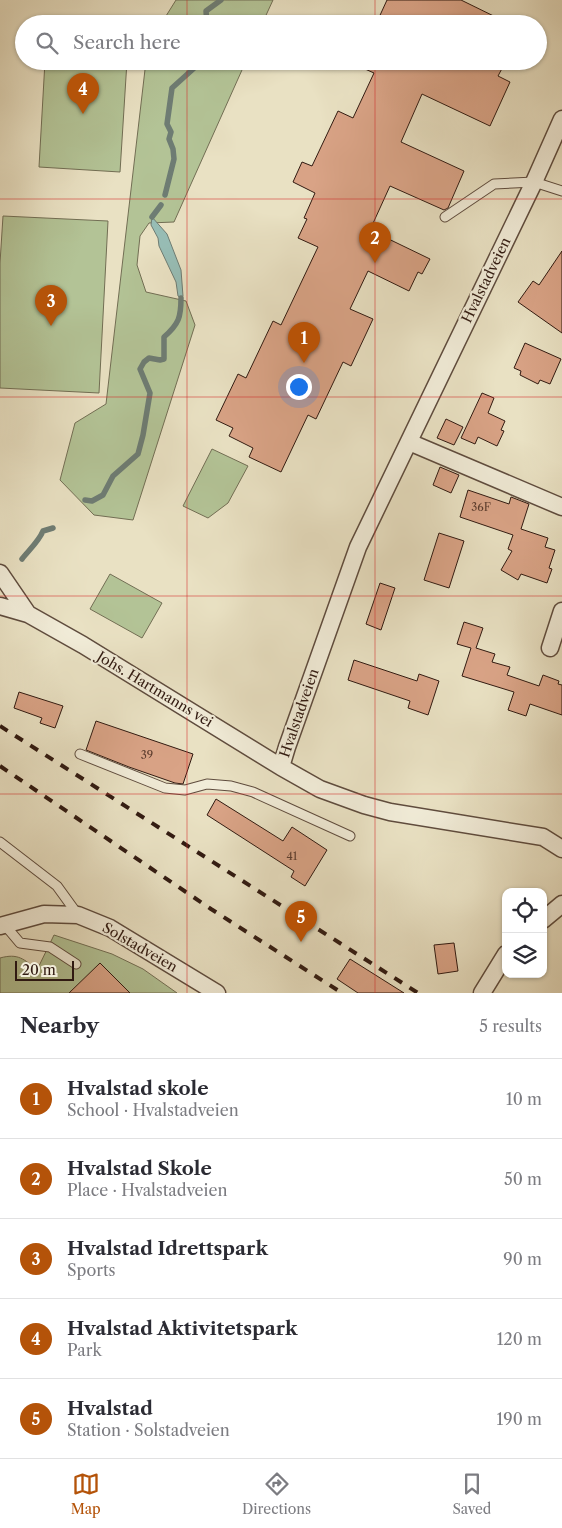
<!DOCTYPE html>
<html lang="en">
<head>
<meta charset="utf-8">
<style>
	body { margin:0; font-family:"Libre Caslon Text",serif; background:#f7f7f7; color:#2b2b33 }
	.controls { position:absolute; right:15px; bottom:15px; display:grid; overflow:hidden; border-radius:10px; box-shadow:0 1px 4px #0004 }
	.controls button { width:45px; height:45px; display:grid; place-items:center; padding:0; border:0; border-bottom:1px solid #e1e1e2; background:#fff; color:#2b2b33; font:25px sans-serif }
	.scale { position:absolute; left:15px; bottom:12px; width:59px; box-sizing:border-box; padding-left:5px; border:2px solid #311a11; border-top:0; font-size:14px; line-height:18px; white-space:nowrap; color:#311a11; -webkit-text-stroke:4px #f1ecd8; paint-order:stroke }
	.you { position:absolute; left:298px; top:386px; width:18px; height:18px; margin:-12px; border:4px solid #fff; border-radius:50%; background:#1a73e8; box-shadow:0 0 0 8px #1a73e833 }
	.badge { display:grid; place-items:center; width:32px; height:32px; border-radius:50%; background:#b45309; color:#fff; font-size:16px; font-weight:700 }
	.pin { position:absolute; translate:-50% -41px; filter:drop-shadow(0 1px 2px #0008) }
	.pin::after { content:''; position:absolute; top:26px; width:18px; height:15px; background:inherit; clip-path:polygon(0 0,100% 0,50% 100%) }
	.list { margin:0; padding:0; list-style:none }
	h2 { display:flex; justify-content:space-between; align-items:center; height:65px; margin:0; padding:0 20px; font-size:21px }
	h2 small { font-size:16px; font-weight:400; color:#7c7c81 }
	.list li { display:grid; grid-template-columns:32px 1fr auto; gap:15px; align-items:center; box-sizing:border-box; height:80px; padding:0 20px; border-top:1px solid #e1e1e2 }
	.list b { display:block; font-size:19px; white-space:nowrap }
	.list p { margin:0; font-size:16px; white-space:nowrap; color:#7c7c81 }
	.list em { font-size:16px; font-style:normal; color:#7c7c81 }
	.icon { flex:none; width:28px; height:28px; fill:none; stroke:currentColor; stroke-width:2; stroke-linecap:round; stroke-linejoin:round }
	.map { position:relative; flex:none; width:562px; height:993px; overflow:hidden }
	.search { position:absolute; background:#fff; box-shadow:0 1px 4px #0004; left:15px; right:15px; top:15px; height:55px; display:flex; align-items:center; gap:12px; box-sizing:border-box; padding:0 18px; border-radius:28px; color:#7c7c81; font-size:19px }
	.sheet { height:465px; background:#fff }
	nav { display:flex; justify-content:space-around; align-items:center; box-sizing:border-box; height:70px; border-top:1px solid #e1e1e2; background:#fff; font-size:14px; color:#7c7c81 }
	nav a { display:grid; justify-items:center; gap:2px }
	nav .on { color:#b45309 }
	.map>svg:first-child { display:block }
	.green { fill:#b3c396; stroke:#726e54 }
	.water { fill:#97bdb5; stroke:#6e7c73 }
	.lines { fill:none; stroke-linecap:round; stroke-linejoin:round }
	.stream { stroke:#6e7c73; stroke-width:5.5 }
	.building { fill:#d9a386; stroke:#311a11 }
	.service-casing { stroke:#5f4c3e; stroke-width:11 }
	.minor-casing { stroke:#5f4c3e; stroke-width:19 }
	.service { stroke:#f1ecd8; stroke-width:9 }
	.minor { stroke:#f1ecd8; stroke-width:16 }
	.rail { stroke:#311a11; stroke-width:4; stroke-dasharray:9 9; stroke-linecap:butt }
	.grid { fill:none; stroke:#d62828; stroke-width:1; stroke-opacity:0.55 }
	.labels { text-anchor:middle; stroke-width:4.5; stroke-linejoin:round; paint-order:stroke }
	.number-label { font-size:11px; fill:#5b3c2e }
	.street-label { font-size:14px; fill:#311a11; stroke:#f1ecd8 }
</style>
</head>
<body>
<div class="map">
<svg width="562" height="993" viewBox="0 0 562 993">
	<rect width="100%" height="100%" fill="#e9e1c3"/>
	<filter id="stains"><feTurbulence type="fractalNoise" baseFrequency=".004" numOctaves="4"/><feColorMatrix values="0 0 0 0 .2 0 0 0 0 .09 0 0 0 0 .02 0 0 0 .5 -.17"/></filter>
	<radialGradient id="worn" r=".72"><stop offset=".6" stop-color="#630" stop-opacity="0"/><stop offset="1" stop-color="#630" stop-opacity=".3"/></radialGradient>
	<path class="green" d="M176,0h97l-11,24h-101z
		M45,61h82l-7,111 -81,-5z
		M146,61h100l-72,161 -25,1 -9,13 -3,29 9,27 40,9 9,24 -62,195 -39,-5 -34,-35 15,-57 31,-19z
		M3,216l105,5 -9,172 -99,-5v-125z
		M212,449l36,17 -20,37 -20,15 -25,-12z
		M110,574l52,29 -20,35 -52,-29z
		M54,935l58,19 31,15 34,24h-177v-35c18,-5 24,1 37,12z"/>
	<path class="water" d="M152,217l15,17 14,36 2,26 -2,2 -3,-2 -2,-14 -17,-36 -1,-8 -7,-13z"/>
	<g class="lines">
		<path class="stream" d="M207,24l-1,-13 15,-11
			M165,195l9,-36 -1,-10 -4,-10 2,-7 -4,-8 5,-36 30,-27
			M152,217l9,-12
			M85,500l7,1 11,-6 10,-19 25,-22 5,-19 7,-42 -10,-24 4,-7 5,-4 11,2 4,-1v-22c15,-13 17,-20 17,-39
			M22,559c7,-9 17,-18 21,-28l10,-3"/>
	</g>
	<path class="building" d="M387,0h74l49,24h-134z
		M347,61h159l-8,15 12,6 -20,44 -68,-32 -21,48 63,29 -16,37 -4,2 -54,-24 -20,44 60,29 -8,15 -4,-2 -9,19 -41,-20 -18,38 23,10 -22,47 -8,-4 -27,57 -8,-4 -27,57 -32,-15 4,-9 -24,-12 4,-8 -17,-8 22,-46 8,4 27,-57 8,4 37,-78 -20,-9 9,-19 -3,-1 11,-25 -22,-11 9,-20 10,4 26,-55 15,7 21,-45z
		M562,251v82l-44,-31 15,-21 6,4z
		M525,343l36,16 -11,25 -10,-4 -2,4 -18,-9 1,-4 -7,-3z
		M482,393l12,5 -6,15 17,8 -4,9 3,1 -7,15 -19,-9 -3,7 -14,-6z
		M446,419l17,8 -9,18 -17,-7z
		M440,467l19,8 -8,18 -18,-8z
		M468,490l41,14 2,-7 18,7 -8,25 27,9 -3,9 10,3 -6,18 3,1 -5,14 -26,-9 -3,6 -17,-10 11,-19 -4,-2 5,-14 -53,-18z
		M439,533l25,8 -15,47 -25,-8z
		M380,583l15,5 -14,42 -15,-6z
		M464,622l19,6 -7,20 19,6 -3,8 18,5 -3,8 32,11 4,-11 16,6 -1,3 4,1v30l-32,-11 -4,12 -18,-6 6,-18 -52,-16 9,-28 -14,-4z
		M354,660l63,21 2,-7 20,7 -11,34 -20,-7 2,-7 -62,-21z
		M19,692l44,14 -8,22 -15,-5 2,-5 -28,-10z
		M96,721l97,33 -10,30 -8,-1 -46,-16 -43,-17z
		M216,799l67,42 9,-14 35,23 -22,36 -14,-9 3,-6 -87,-56z
		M454,943l4,28 -20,3 -4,-29z
		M350,959l54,34h-46l-21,-14z
		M100,963l30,30h-61z"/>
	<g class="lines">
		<g class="service-casing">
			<path id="service" d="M445,217l49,-33 40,-2 28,9
				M80,754l85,34 20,2 22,-6 24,2 22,6 97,44
				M0,842l57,44 21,29
				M4,924l16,19 30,4 26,17"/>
		</g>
		<g class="minor-casing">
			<path id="minor" d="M562,119l-28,63 -176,365 -71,200 -6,20 39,22 44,16 26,7 153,25 19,12
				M409,442l153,65
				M0,573l28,41 55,31 198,122
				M0,606l28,8
				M550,648l12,-37
				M543,920l19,-16
				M0,926l44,-12 34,1 32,13 107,65
				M482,993l24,-39"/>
		</g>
		<use href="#service" class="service"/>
		<use href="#minor" class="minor"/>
		<path class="rail" d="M0,726l418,267
			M0,766l211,143 131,84"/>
	</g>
	<path class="grid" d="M187,0v24M375,0v24M187,61v932M375,61v932M0,199h562M0,397h562M0,596h562M0,794h562"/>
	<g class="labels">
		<g class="number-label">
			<text x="481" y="511">36F</text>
			<text x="147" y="759">39</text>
			<text x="292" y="860">41</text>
		</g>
		<g class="street-label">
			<text transform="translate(486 280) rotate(-64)" y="5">Hvalstadveien</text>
			<text transform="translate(155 689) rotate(31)" y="5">Johs. Hartmanns vei</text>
			<text transform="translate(299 713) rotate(-71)" y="5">Hvalstadveien</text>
			<text transform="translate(140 947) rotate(30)" y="5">Solstadveien</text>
		</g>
	</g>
	<rect width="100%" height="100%" filter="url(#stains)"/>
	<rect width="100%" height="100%" fill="url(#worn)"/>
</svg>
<div class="controls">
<button><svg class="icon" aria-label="locate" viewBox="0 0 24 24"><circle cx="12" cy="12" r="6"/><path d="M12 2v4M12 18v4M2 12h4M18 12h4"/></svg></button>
<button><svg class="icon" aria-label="layers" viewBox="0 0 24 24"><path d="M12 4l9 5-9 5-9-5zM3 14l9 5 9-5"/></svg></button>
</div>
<div class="scale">20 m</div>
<div class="you"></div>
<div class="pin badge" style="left:304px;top:363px">1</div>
<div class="pin badge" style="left:375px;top:263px">2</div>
<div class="pin badge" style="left:51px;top:326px">3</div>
<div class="pin badge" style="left:83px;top:114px">4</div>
<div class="pin badge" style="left:301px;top:942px">5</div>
<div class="search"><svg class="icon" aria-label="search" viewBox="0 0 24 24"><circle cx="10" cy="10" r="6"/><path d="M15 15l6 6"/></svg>Search here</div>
</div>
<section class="sheet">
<h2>Nearby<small>5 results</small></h2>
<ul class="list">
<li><span class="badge">1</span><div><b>Hvalstad skole</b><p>School · Hvalstadveien</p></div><em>10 m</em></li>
<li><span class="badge">2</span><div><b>Hvalstad Skole</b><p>Place · Hvalstadveien</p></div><em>50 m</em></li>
<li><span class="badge">3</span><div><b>Hvalstad Idrettspark</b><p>Sports</p></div><em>90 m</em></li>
<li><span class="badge">4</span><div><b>Hvalstad Aktivitetspark</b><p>Park</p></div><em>120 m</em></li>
<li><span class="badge">5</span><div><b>Hvalstad</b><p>Station · Solstadveien</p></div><em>190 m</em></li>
</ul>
</section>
<nav>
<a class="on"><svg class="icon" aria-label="map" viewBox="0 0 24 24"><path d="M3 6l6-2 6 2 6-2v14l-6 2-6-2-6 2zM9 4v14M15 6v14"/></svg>Map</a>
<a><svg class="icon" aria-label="directions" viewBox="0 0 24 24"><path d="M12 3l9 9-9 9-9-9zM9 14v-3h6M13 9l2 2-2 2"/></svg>Directions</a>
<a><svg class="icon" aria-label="saved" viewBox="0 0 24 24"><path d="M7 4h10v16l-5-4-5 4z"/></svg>Saved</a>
</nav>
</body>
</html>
